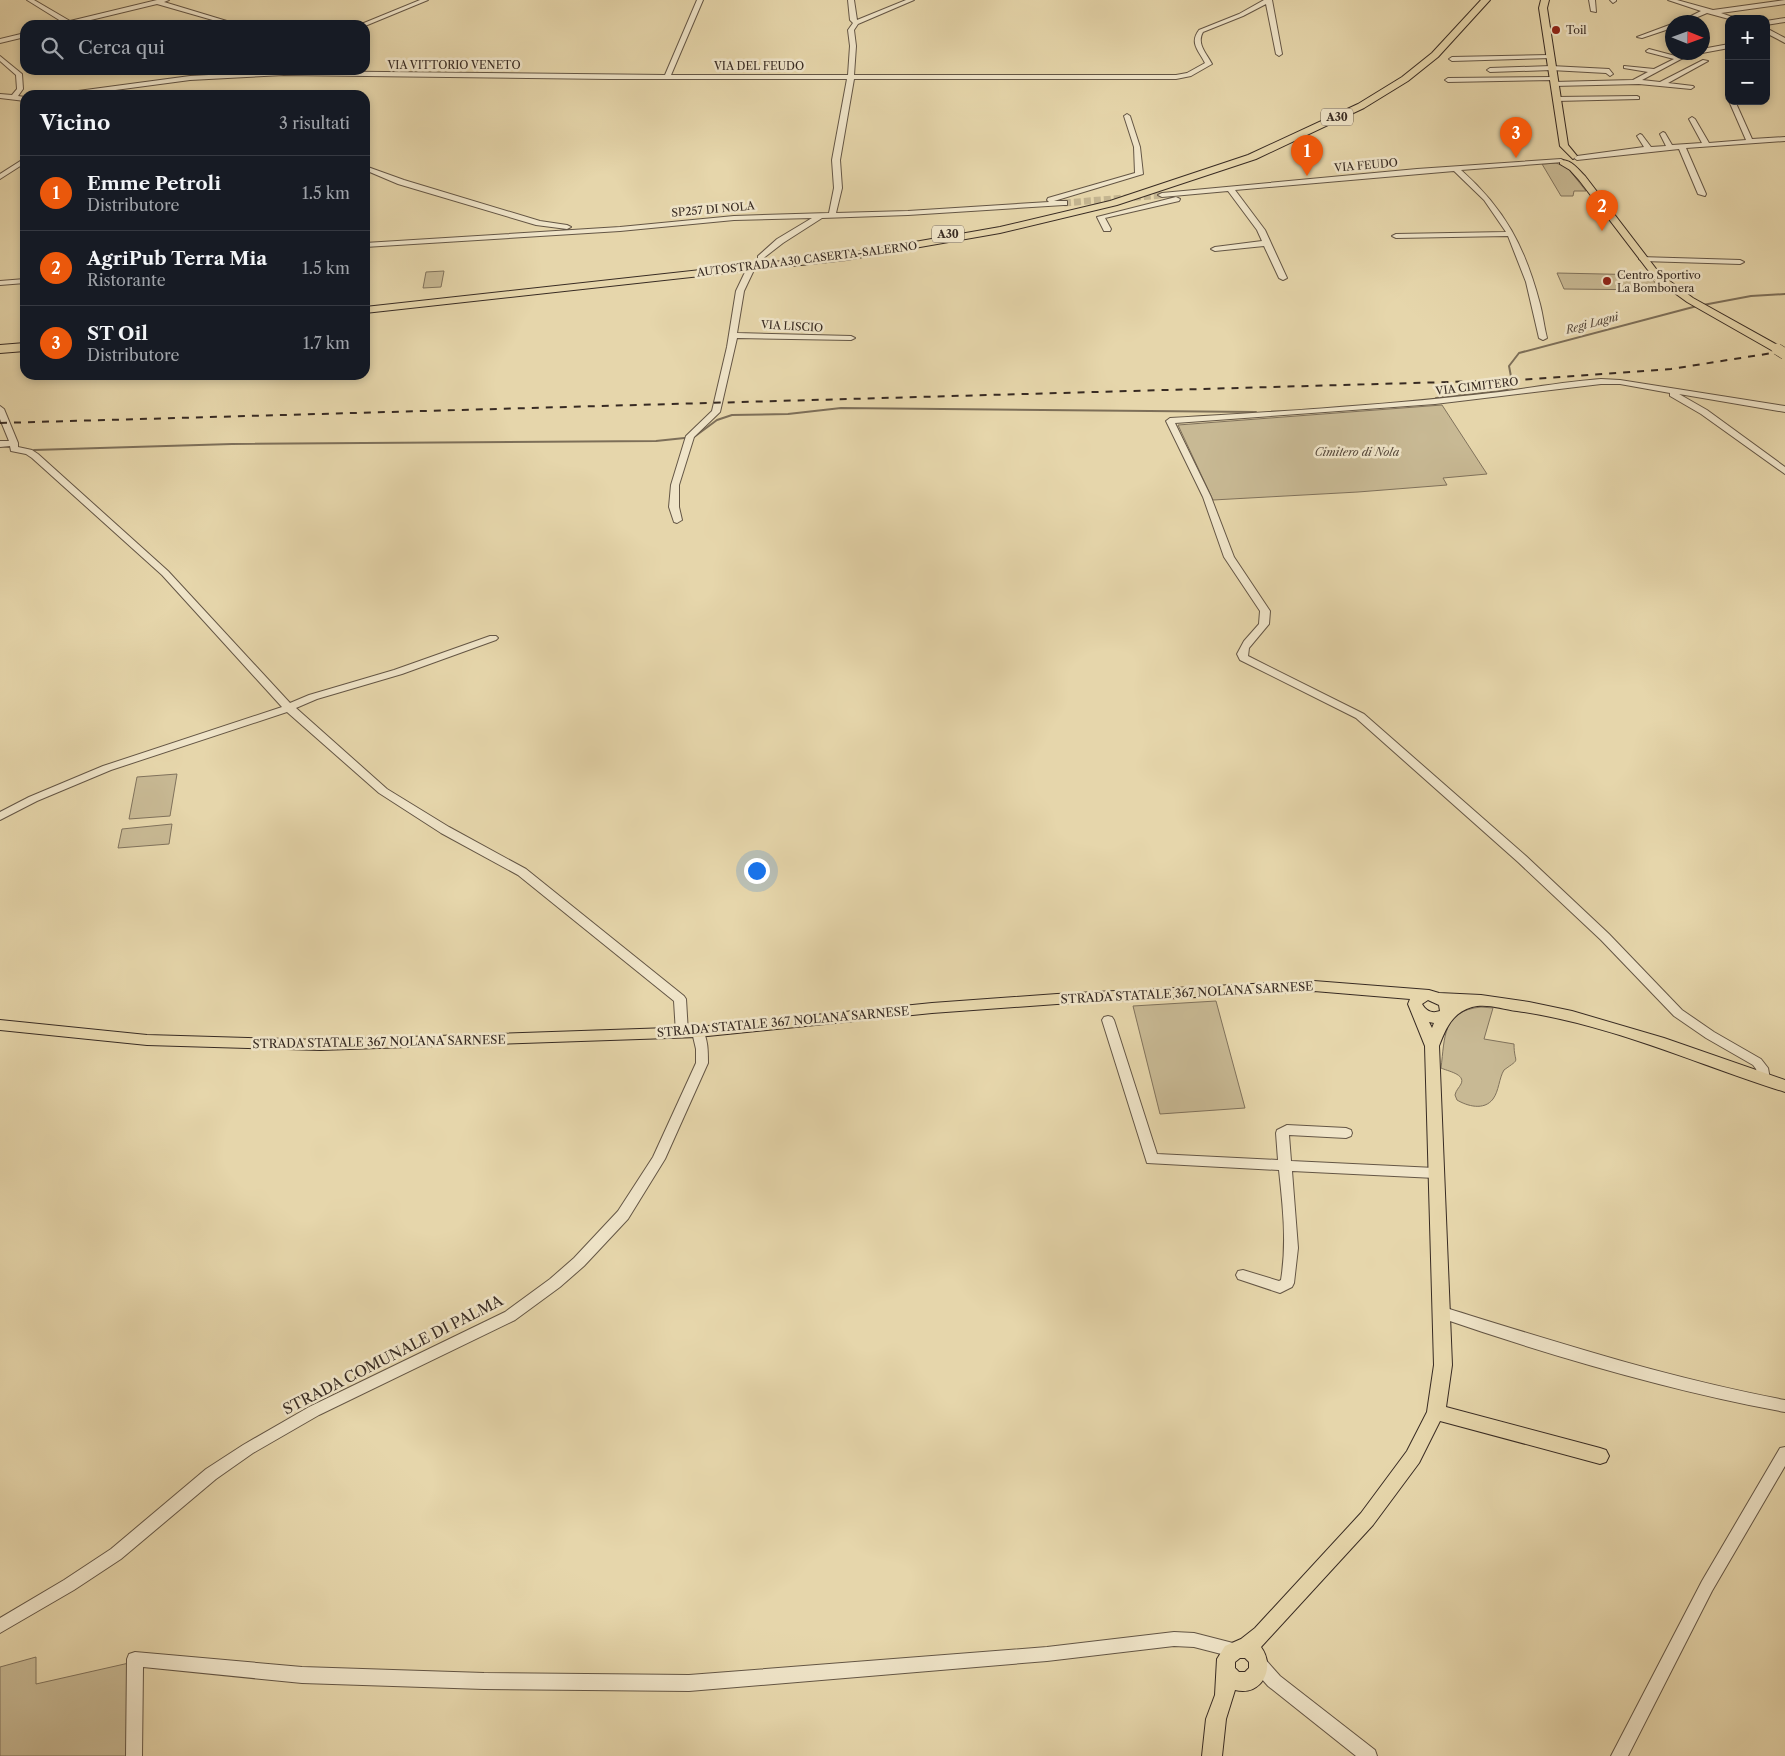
<!DOCTYPE html>
<html lang="it">
<head>
<meta charset="utf-8">
<style>
	body { margin:0; font-family:"Libre Caslon Text",serif; background:#242831; color:#f1f3f6 }
	.controls { position:absolute; right:15px; top:15px; display:grid; overflow:hidden; border-radius:10px; box-shadow:0 2px 8px #0003 }
	.controls button { width:45px; height:45px; display:grid; place-items:center; padding:0; border:0; border-bottom:1px solid #363941; background:#171b24; color:#f1f3f6; font:25px sans-serif }
	.compass { position:absolute; left:1665px; top:15px; width:45px; height:45px; border-radius:50%; background:#171b24; box-shadow:0 2px 8px #0003; rotate:91deg }
	.you { position:absolute; left:756px; top:870px; width:18px; height:18px; margin:-12px; border:4px solid #fff; border-radius:50%; background:#1a73e8; box-shadow:0 0 0 8px #1a73e833 }
	.badge { display:grid; place-items:center; width:32px; height:32px; border-radius:50%; background:#ea580c; color:#fff; font-size:16px; font-weight:700 }
	.pin { position:absolute; translate:-50% -41px; filter:drop-shadow(0 1px 2px #0008) }
	.pin::after { content:''; position:absolute; top:26px; width:18px; height:15px; background:inherit; clip-path:polygon(0 0,100% 0,50% 100%) }
	.list { margin:0; padding:0; list-style:none }
	h2 { display:flex; justify-content:space-between; align-items:center; height:65px; margin:0; padding:0 20px; font-size:21px }
	h2 small { font-size:16px; font-weight:400; color:#9ea1a6 }
	.list li { display:grid; grid-template-columns:32px 1fr auto; gap:15px; align-items:center; box-sizing:border-box; height:75px; padding:0 20px; border-top:1px solid #363941 }
	.list b { display:block; font-size:19px; white-space:nowrap }
	.list p { margin:0; font-size:16px; white-space:nowrap; color:#9ea1a6 }
	.list em { font-size:16px; font-style:normal; color:#9ea1a6 }
	.icon { flex:none; width:28px; height:28px; fill:none; stroke:currentColor; stroke-width:2; stroke-linecap:round; stroke-linejoin:round }
	.map { position:relative; flex:none; width:1785px; height:1756px; overflow:hidden }
	.search { position:absolute; background:#171b24; box-shadow:0 2px 8px #0003; left:20px; top:20px; width:350px; height:55px; display:flex; align-items:center; gap:12px; box-sizing:border-box; padding:0 18px; border-radius:15px; color:#9ea1a6; font-size:19px }
	.panel { position:absolute; background:#171b24; box-shadow:0 2px 8px #0003; left:20px; top:90px; width:350px; height:290px; border-radius:15px }
	.map>svg:first-child { display:block }
	.green { fill:#c8b994; stroke:#80725c }
	.lines { fill:none; stroke-linecap:round; stroke-linejoin:round }
	.stream { stroke:#7d6f59; stroke-width:2 }
	.minor-tunnel { stroke:#c3b490; stroke-width:7; stroke-dasharray:7 3; stroke-linecap:butt }
	.minor-casing { stroke:#645645; stroke-width:2 }
	.major-casing { stroke:#382b23; stroke-width:2 }
	.highway-casing { stroke:#382b23; stroke-width:2 }
	.minor { fill:#efe4c8; fill-rule:evenodd }
	.major { fill:#e6d6ab; fill-rule:evenodd }
	.highway { fill:#e6d6ab; fill-rule:evenodd }
	.rail { stroke:#382b23; stroke-width:2; stroke-dasharray:7 7; stroke-linecap:butt }
	.major-bridge-casing { stroke:#382b23; stroke-width:12; stroke-linecap:butt }
	.major-bridge { stroke:#e6d6ab; stroke-width:11 }
	.poi-dot { fill:#8f2418; stroke:#efe4c8; stroke-width:2 }
	.labels { text-anchor:middle; stroke-width:5; stroke-linejoin:round; paint-order:stroke }
	.far-poi-label { font-size:11px; fill:#382b23; stroke:#efe4c8; text-anchor:start }
	.far-street-label { font-size:11px; fill:#382b23; stroke:#efe4c8 }
	.shield { fill:#efe4c8; stroke:#6f6254; stroke-width:1 }
	.shield-label { font-size:11px; font-weight:bold; fill:#382b23 }
	.far-water-label { font-size:11px; font-style:italic; fill:#55473a; stroke:#efe4c8 }
	.far-park-label { font-size:11px; font-style:italic; fill:#55473a; stroke:#efe4c8 }
	.street-label { font-size:12px; fill:#382b23; stroke:#efe4c8 }
	.near-street-label { font-size:15px; fill:#382b23; stroke:#efe4c8 }
</style>
</head>
<body>
<div class="map">
<svg width="1785" height="1756" viewBox="0 0 1785 1756">
	<rect width="100%" height="100%" fill="#e6d6ab"/>
	<filter id="stains"><feTurbulence type="fractalNoise" baseFrequency=".004" numOctaves="4"/><feColorMatrix values="0 0 0 0 .2 0 0 0 0 .09 0 0 0 0 .02 0 0 0 .5 -.17"/></filter>
	<radialGradient id="worn" r=".72"><stop offset=".6" stop-color="#630" stop-opacity="0"/><stop offset="1" stop-color="#630" stop-opacity=".3"/></radialGradient>
	<path class="green" d="M1556,163l11,4 19,24h-12l-1,5h-12l-19,-32z
		M444,271l-3,16 -18,1 3,-16z
		M1557,273l92,2 12,15 -97,-1z
		M1442,405l45,69 -44,4 4,7 -89,7 -145,8 -35,-75z
		M177,774l-7,42 -41,3 8,-42z
		M172,824l-3,20 -51,4 4,-19z
		M1216,1001l29,107 -85,6 -27,-108z
		M1481,1007l12,1 -9,31 30,5c0,21 8,13 -10,26 -5,8 -5,21 -11,29 -9,12 -26,7 -36,1l-2,-5c1,-5 4,-7 6,-11 5,-10 -14,-13 -20,-16 4,-31 1,-57 40,-61z
		M36,1657v27l93,-21 -2,93h-127v-89z"/>
	<g class="lines">
		<path class="stream" d="M1703,305l48,-9 34,-2
			M1436,398l65,-7 12,-4 -4,-21 10,-13 178,-47
			M0,446l9,1
			M34,450l198,-6 424,-3 38,-4 23,-17 15,-5 56,-1 53,-6 415,4"/>
		<path class="minor-tunnel" d="M1064,203l98,-8"/>
		<g class="minor-casing">
			<path id="minor" d="M27,0h7l36,21 87,-21h12l-5,2 76,23h-10l-73,-21 -87,21h-11l5,-2z
				M420,0h8l-63,26 -6,-1z
				M697,0h6l-32,75h177l2,-29 -2,-16 5,-7 -3,-3 -2,-20h6l3,20 49,-20h8l-56,24 -4,6 2,16 -2,29h322l11,-2 18,-10c-6,-12 -16,-20 -6,-33l40,-16 25,-14h8l10,54 -3,2 -3,-2 -10,-50 -23,12 -40,16c-7,12 4,22 9,32l-21,12 -15,3h-322l-14,81 2,28 -6,25 72,-2 141,-9 -2,-2 1,-2 87,-25 -1,-26 -10,-31 3,-2 3,2 10,31 3,27 -89,27h13v4h-3l-156,10 -86,3 -39,25 -22,17h-3v-4l19,-17 35,-21 -78,2 -114,11 -255,16v-4l255,-16 114,-11 95,-3 5,-25 -2,-28 15,-81h-238l-325,-4 -94,5 -112,15h-18l3,-2 127,-17 94,-5 381,4z
				M1589,0h6l1,12 -5,-1z
				M1610,0h6v1l-3,2z
				M1668,0h9l36,10 72,-10v4l-64,9 17,6h-9l-22,-6 -21,9h-7l22,-11z
				M1785,18v4l-19,3v-4z
				M1672,24v4l-30,10 -5,-1z
				M1766,28l19,10v5l-19,-10z
				M25,33v4l-25,6v-4z
				M1729,44v4l-27,5 -2,-1h2v-3z
				M1649,49l34,9 -41,22 18,2 43,-22 5,1 -40,22 25,3 1,1 -3,2 -52,-5 -85,2 -3,-2 3,-2 79,-2 15,-8 -24,-4v-2l30,3 20,-10 -27,-7 -1,-1z
				M1685,52h13l-11,4 -3,-2z
				M1550,55l3,2 -1,1 -100,3 -3,-2 3,-2z
				M0,56l22,18 1,15 -5,7 7,1v4l-25,-3v-4l12,1 5,-6 -1,-14 -16,-14z
				M1551,66l58,3 4,5 -3,2 -4,-3 -55,-3 -61,2 -3,-2 3,-2z
				M1553,77l2,1v2l-107,2 -3,-2 3,-2z
				M1637,96l2,1v2l-83,2 -3,-2 3,-2z
				M1729,101h6l17,38 33,-2v4l-99,7 20,46 -1,2 -7,-2 -19,-45 -102,11 -3,-2 3,-2 67,-9 -7,-11 3,-2 2,1 9,12 15,-1 -6,-12 3,-2 2,1 7,12 30,-2 -13,-24 3,-2 3,2 14,24 37,-3z
				M25,158v5l-25,16v-5z
				M1561,159l2,1v2l-102,8c44,39 64,77 79,134 3,11 4,23 7,34l-4,2 -4,-2 -13,-56 -18,-46 -112,2 -4,-2 4,-2 110,-2 -22,-32 -30,-29 -219,19 30,40 22,48 -4,2 -4,-2 -15,-32 -49,5 -4,-2 4,-2 47,-6 -5,-11 -29,-39 -66,6 -4,-2 4,-2 255,-24z
				M365,166l39,14 136,41 27,4 4,2 -4,2 -31,-4 -138,-41 -33,-14z
				M1176,197l4,2 -1,2 -74,17 6,11 -1,2h-6l-7,-14z
				M1640,257l100,3 4,2 -4,2 -97,-3 -4,-2z
				M746,270l7,2 -9,19 -7,42 114,3 4,2 -4,2 -114,-2 -17,74 -26,25 -15,48v22l3,13 -5,3 -3,-1 -5,-15 2,-22 15,-49 26,-25 15,-64 9,-56z
				M25,279v4l-25,2v-4z
				M1601,379l19,1 165,26v6l-106,-18 28,16 78,57v7l-84,-60 -31,-18v-3l-50,-9h-19l-166,20 -260,19 36,74 23,60 36,54 -1,13 -20,24 -1,8 116,58 162,142 83,78 73,76 32,22 47,27 7,9 2,11 -2,3h-8l-4,-13 -3,-4 -47,-27 -32,-22 -73,-76 -83,-78 -162,-144 -116,-58 -3,-6 7,-13 15,-17 1,-13 -36,-54 -21,-60 -37,-76 4,-3c101,-6 202,-12 303,-23 43,-4 85,-13 128,-16z
				M0,406l4,3 14,34v4l14,3 6,4 130,117 122,132 19,-8 85,-25 96,-34h6l2,2 -2,2 -94,34 -85,25 -21,9 91,81 62,38 77,42 158,127 2,3 2,34 -2,3h-8l-2,-3 -2,-32 -156,-126 -77,-42 -62,-40 -92,-81 -176,58 -74,31 -37,19v-8l29,-15 74,-31 179,-59 -120,-132 -130,-117 -6,-4 -15,-3 -1,-5 -10,1v-6h9l-9,-22z
				M1108,1016l4,1 2,3 43,134 121,6 -2,-27 1,-3 10,-5 59,3 5,2 1,3 -1,3 -5,2 -57,-3 2,26 144,7 5,1 1,4 -1,4 -5,1 -143,-7 6,77 -4,35 -2,4 -12,6 -42,-14 -2,-4 2,-4 5,-1 36,11 2,-1c6,-37 2,-73 -2,-110l-132,-7 -45,-143 2,-3z
				M698,1028l4,1c6,10 6,22 6,34l-43,96 -37,60 -44,47 -24,21 -45,33 -196,95 -66,38 -37,26 -95,80 -47,31 -74,43v-15l64,-38 47,-31 95,-80 37,-24 66,-38 196,-95 45,-33 24,-21 44,-47 35,-54 43,-94v-14l-4,-17 2,-3z
				M1443,1307c113,35 225,71 342,93v12c-118,-22 -234,-56 -347,-95l-2,-4 2,-4z
				M1785,1447v19l-73,125 -84,165h-17l91,-175 78,-133z
				M1174,1632l20,1 39,10 6,2 2,5 -2,5 -6,2 -39,-10 -20,-1 -127,15 -358,30 -205,-2 -182,-6 -159,-16 -1,89h-16l1,-97 2,-5 6,-2 167,15 182,6 205,2 358,-28z
				M1259,1656l6,3 15,17 95,74 2,6h-21l-88,-70 -15,-17 -2,-5 2,-5z"/>
		</g>
		<g class="major-casing">
			<path id="major" d="M1541,0h8l-2,8 21,137 9,11 -4,3 -13,-13 -21,-138z
				M1560,160c11,-1 18,9 25,16l75,98 33,24 88,49v4h-8l-86,-49 -33,-24 -75,-98 -9,-10 -10,-6z
				M1314,981l115,9 10,3 42,2 48,7 43,9 92,27 121,42v12c-89,-28 -175,-68 -268,-81 -15,-2 -31,-8 -45,-4 -20,6 -26,21 -33,39l13,319 -6,42 154,41 6,2 3,6 -3,6 -6,2 -160,-43 -21,42 -46,62 -112,122c15,20 1,50 -26,43l-9,29 -4,37h-20l4,-37 9,-24 2,-36 8,-13 16,-7 14,-11 106,-115 46,-62 20,-39 7,-47 -9,-319 -17,-42 2,-5 -96,-8 -257,13 -125,9 -234,24 -378,13 -173,-5 -147,-15v-10l147,15 173,5 378,-13 234,-24 125,-9zM1428,1000l11,5 1,6c-8,3 -14,0 -18,-7zM1429,1022l5,1 -2,5zM1240,1658h5l4,4v6l-4,4h-6l-4,-4v-6z"/>
		</g>
		<g class="highway-casing">
			<path id="highway" d="M1481,0h9l-52,57 -30,24 -44,27 -108,51 -139,46 -117,28 -154,27 -481,53v-6l481,-53 154,-27 110,-26 138,-46 110,-51 44,-27 30,-24z
				M25,343v8l-25,2v-8z"/>
		</g>
		<use href="#minor" class="minor"/>
		<use href="#major" class="major"/>
		<use href="#highway" class="highway"/>
		<path class="rail" d="M0,423l1519,-43 152,-11 114,-18"/>
		<g class="major-bridge-casing">
			<path id="major-bridge" d="M1777,349l8,5"/>
		</g>
		<use href="#major-bridge" class="major-bridge"/>
	</g>
	<g class="poi-dot">
		<circle cx="1556" cy="30" r="5"/>
		<circle cx="1607" cy="281" r="5"/>
	</g>
	<g class="labels">
		<g class="far-poi-label">
			<text x="1566" y="34">Toil</text>
			<text x="1617" y="279">Centro Sportivo<tspan x="1617" dy="13">La Bombonera</tspan></text>
		</g>
		<g class="far-street-label">
			<text x="454" y="69">VIA VITTORIO VENETO</text>
			<text x="759" y="70">VIA DEL FEUDO</text>
			<text transform="translate(1366 165) rotate(-5)" y="4">VIA FEUDO</text>
			<text transform="translate(713 209) rotate(-5)" y="4">SP257 DI NOLA</text>
			<text transform="translate(807 259) rotate(-7)" y="4">AUTOSTRADA A30 CASERTA-SALERNO</text>
			<text transform="translate(792 326) rotate(3)" y="4">VIA LISCIO</text>
			<text transform="translate(1477 386) rotate(-7)" y="4">VIA CIMITERO</text>
		</g>
		<g class="shield">
			<rect x="1321" y="108.5" width="32" height="17" rx="4"/>
			<rect x="932" y="225.5" width="32" height="17" rx="4"/>
		</g>
		<g class="shield-label">
			<text x="1337" y="121">A30</text>
			<text x="948" y="238">A30</text>
		</g>
		<g class="far-water-label">
			<text transform="translate(1592 323) rotate(-15)" y="4">Regi Lagni</text>
		</g>
		<g class="far-park-label">
			<text x="1357" y="456">Cimitero di Nola</text>
		</g>
		<g class="street-label">
			<text transform="translate(1187 993) rotate(-3)" y="4">STRADA STATALE 367 NOLANA SARNESE</text>
			<text transform="translate(783 1022) rotate(-5)" y="4">STRADA STATALE 367 NOLANA SARNESE</text>
			<text transform="translate(379 1042) rotate(-1)" y="4">STRADA STATALE 367 NOLANA SARNESE</text>
		</g>
		<g class="near-street-label">
			<text transform="translate(393 1355) rotate(-27)" y="5">STRADA COMUNALE DI PALMA</text>
		</g>
	</g>
	<rect width="100%" height="100%" filter="url(#stains)"/>
	<rect width="100%" height="100%" fill="url(#worn)"/>
</svg>
<div class="controls">
<button>+</button>
<button>−</button>
</div>
<svg class="compass" viewBox="-18 -18 36 36"><path d="M0-13l5 13h-10z" fill="#e53935"/><path d="M0 13l5-13h-10z" fill="#9ea1a6"/></svg>
<div class="you"></div>
<div class="pin badge" style="left:1307px;top:176px">1</div>
<div class="pin badge" style="left:1602px;top:231px">2</div>
<div class="pin badge" style="left:1516px;top:158px">3</div>
<div class="search"><svg class="icon" aria-label="search" viewBox="0 0 24 24"><circle cx="10" cy="10" r="6"/><path d="M15 15l6 6"/></svg>Cerca qui</div>
<section class="panel">
<h2>Vicino<small>3 risultati</small></h2>
<ul class="list">
<li><span class="badge">1</span><div><b>Emme Petroli</b><p>Distributore</p></div><em>1.5 km</em></li>
<li><span class="badge">2</span><div><b>AgriPub Terra Mia</b><p>Ristorante</p></div><em>1.5 km</em></li>
<li><span class="badge">3</span><div><b>ST Oil</b><p>Distributore</p></div><em>1.7 km</em></li>
</ul>
</section>
</div>
</body>
</html>
